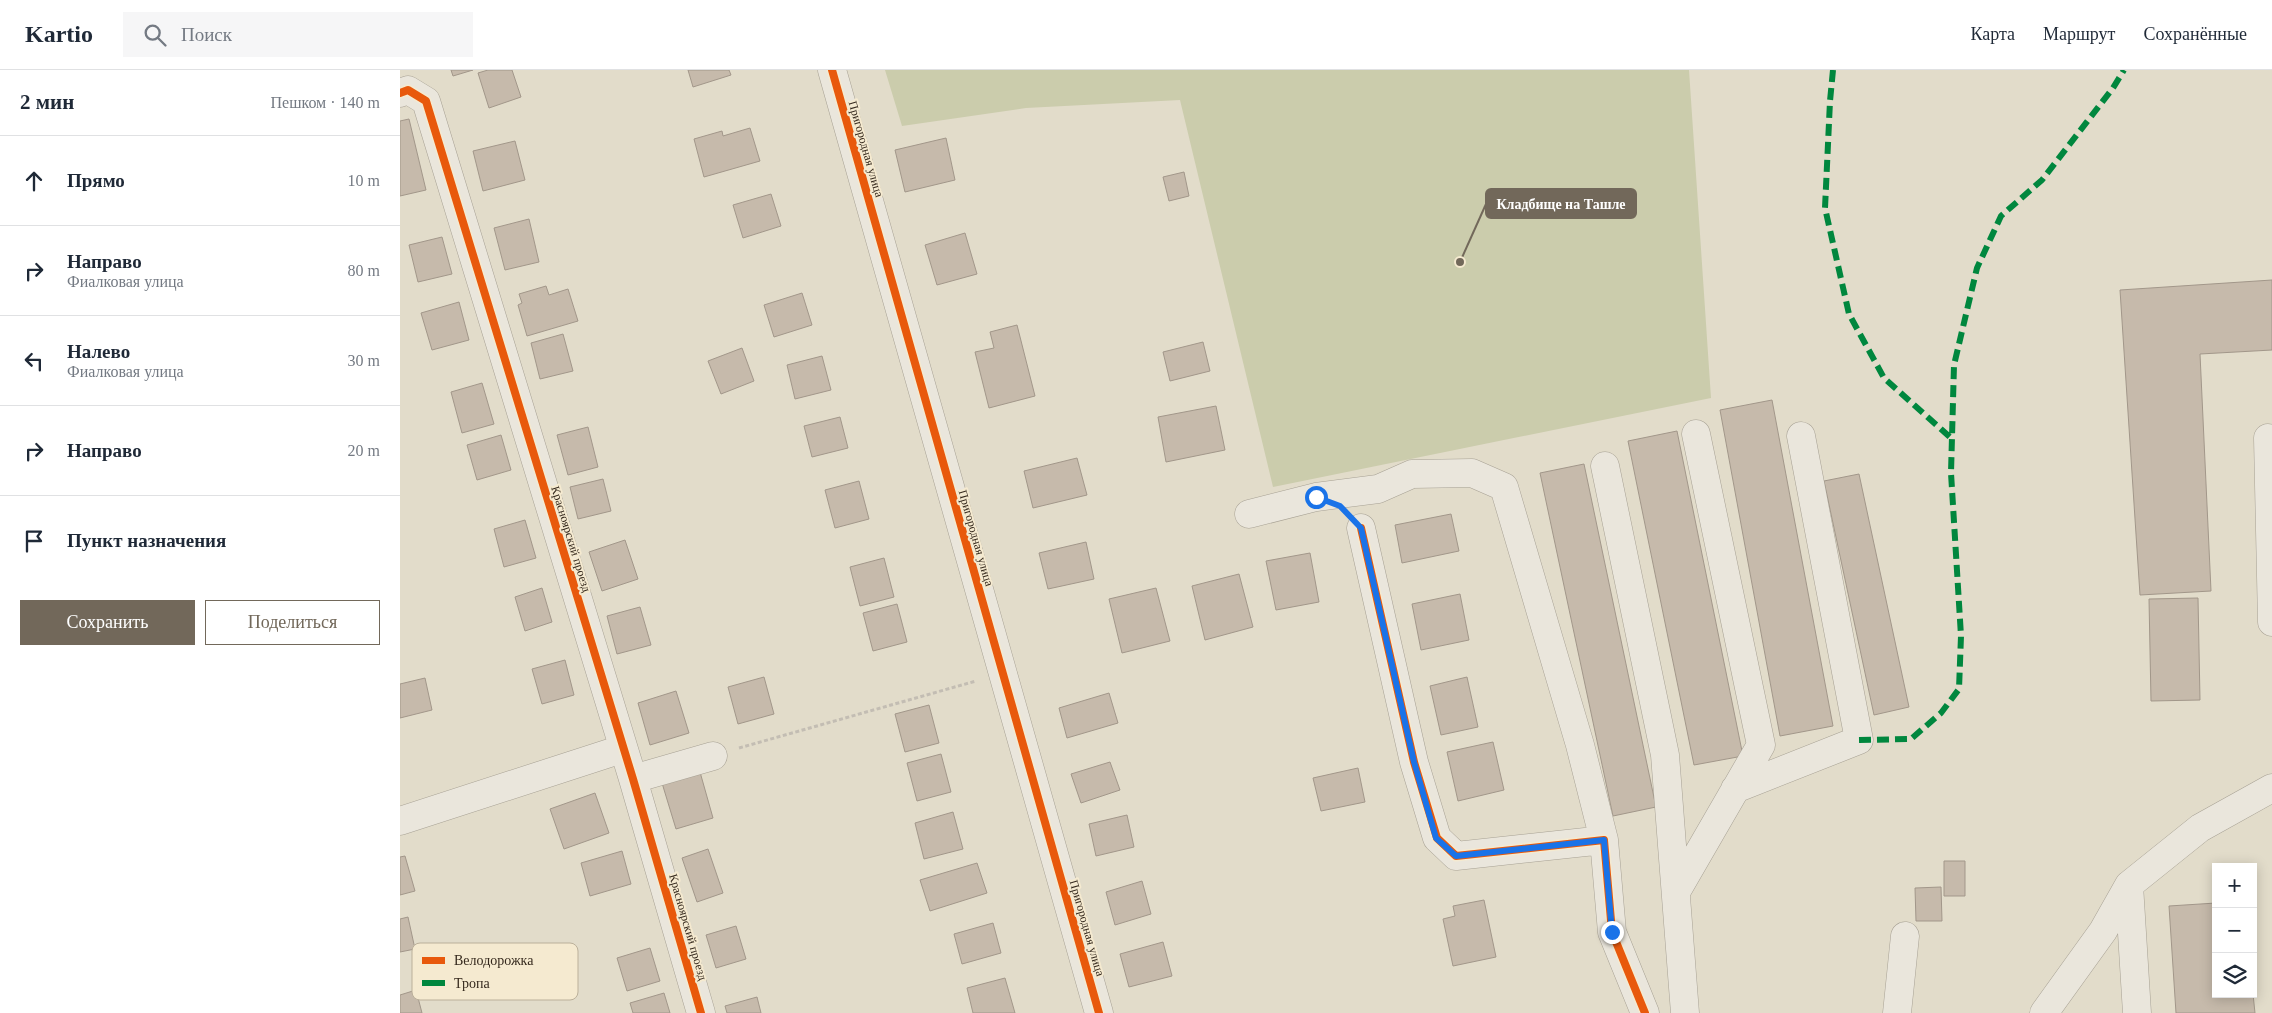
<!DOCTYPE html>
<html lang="ru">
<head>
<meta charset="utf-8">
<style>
	body { margin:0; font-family:Georgia,serif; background:#f6f6f7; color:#1f2937 }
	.controls { position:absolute; right:15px; bottom:15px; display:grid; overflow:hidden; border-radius:0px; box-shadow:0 2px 12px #0003 }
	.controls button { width:45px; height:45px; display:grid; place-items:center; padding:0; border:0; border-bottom:1px solid #e0e1e3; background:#fff; color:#1f2937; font:25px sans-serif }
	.stop { position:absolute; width:15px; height:15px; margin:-11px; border:4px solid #1a73e8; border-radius:50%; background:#fff }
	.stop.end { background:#1a73e8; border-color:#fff; box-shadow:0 1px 5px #0008 }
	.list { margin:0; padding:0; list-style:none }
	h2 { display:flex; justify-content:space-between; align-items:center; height:65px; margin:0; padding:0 20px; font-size:21px }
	h2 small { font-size:16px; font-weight:400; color:#747a83 }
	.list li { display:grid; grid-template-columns:32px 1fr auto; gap:15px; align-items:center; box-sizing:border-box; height:90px; padding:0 20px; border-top:1px solid #e0e1e3 }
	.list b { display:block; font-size:19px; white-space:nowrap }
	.list p { margin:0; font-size:16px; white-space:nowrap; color:#747a83 }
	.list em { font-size:16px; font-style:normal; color:#747a83 }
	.actions { display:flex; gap:10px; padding:15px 20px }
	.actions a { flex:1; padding:11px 0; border:1px solid #72685a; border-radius:0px; text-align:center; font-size:18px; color:#72685a }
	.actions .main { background:#72685a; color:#fff }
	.icon { flex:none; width:28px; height:28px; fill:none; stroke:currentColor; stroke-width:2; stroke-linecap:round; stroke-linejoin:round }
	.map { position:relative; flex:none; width:1872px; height:943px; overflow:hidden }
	header { display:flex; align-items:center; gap:30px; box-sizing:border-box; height:70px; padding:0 25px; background:#fff; border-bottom:1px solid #e0e1e3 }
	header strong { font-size:24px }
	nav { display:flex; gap:28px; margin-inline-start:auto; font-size:18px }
	.search { width:350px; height:45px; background:#f6f6f7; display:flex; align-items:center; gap:12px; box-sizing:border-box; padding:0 18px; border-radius:0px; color:#747a83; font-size:19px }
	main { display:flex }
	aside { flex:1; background:#fff }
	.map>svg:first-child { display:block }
	.cemetery { fill:#cbccac }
	.building { fill:#c6baab; stroke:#a2978a }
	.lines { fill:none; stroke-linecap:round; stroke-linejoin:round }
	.minor-casing { stroke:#a7a194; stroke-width:29 }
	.path { stroke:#c3bdb3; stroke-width:3; stroke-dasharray:4 2.5; stroke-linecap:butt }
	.minor { stroke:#eae6dc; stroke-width:28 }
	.quiet { stroke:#00873e; stroke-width:6; stroke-dasharray:12 6; stroke-linecap:butt }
	.cycleway-casing { stroke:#f5ead0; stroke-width:11 }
	.cycleway { stroke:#e8590c; stroke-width:8 }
	.route { stroke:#1a73e8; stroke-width:6 }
	.labels { text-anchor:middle; stroke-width:4; stroke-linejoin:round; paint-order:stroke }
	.street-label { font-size:12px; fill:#35291d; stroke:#f5ead0 }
	.key { fill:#f5ead0; stroke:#bbb09a; stroke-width:1 }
	.key-label { font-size:14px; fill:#35291d }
	.leader { fill:none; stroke:#72685a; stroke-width:2 }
	.callout-dot { fill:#72685a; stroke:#f5ead0; stroke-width:2 }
	.callout { fill:#72685a; stroke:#72685a; stroke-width:2 }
	.callout-label { font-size:14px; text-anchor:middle; font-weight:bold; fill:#fff }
</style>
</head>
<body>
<header>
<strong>Kartio</strong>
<div class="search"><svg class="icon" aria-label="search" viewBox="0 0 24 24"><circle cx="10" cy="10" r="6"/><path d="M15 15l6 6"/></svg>Поиск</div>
<nav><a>Карта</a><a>Маршрут</a><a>Сохранённые</a></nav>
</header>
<main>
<aside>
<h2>2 мин<small>Пешком · 140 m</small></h2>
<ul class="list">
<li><svg class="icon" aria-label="ahead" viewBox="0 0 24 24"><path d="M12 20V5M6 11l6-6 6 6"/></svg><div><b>Прямо</b></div><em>10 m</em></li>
<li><svg class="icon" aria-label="right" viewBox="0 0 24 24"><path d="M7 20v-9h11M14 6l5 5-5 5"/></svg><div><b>Направо</b><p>Фиалковая улица</p></div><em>80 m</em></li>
<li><svg class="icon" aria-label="left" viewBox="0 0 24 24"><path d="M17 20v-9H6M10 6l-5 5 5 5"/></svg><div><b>Налево</b><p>Фиалковая улица</p></div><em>30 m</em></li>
<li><svg class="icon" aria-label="right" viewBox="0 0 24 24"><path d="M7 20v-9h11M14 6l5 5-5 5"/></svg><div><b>Направо</b></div><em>20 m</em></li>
<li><svg class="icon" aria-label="arrive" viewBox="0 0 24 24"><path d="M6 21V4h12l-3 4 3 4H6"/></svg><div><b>Пункт назначения</b></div></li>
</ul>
<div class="actions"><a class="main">Сохранить</a><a>Поделиться</a></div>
</aside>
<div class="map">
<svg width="1872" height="943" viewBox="0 0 1872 943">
	<rect width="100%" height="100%" fill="#e2dcca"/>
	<path class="cemetery" d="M485,0h804l22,328 -438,89 -93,-387 -154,8 -124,18z"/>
	<path class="building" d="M51,0h22l-20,6z
		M88,0h24l9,27 -32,11 -11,-35z
		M288,0h41l2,5 -38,12z
		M9,49l17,71 -26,6v-75z
		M350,58l10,33 -56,16 -10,-38 28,-8 1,5z
		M546,68l9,42 -50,12 -10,-42z
		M115,71l10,39 -42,11 -10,-40z
		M784,102l5,24 -20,5 -6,-24z
		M371,124l10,32 -38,12 -10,-33z
		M129,149l10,43 -34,8 -11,-42z
		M565,163l12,41 -40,11 -12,-40z
		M42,167l10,37 -34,8 -9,-37z
		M1872,210v70l-72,4 11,237 -71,4 -20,-305z
		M146,216l3,9 19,-6 10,32 -51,15 -9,-31 4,-2 -3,-9z
		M402,223l10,32 -38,12 -10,-32z
		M59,232l10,38 -37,10 -11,-37z
		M617,255l18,71 -46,12 -14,-56 19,-4 -4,-16z
		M163,264l10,37 -33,8 -9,-36z
		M803,272l7,29 -40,10 -7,-29z
		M342,278l12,33 -33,13 -13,-33z
		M422,286l9,34 -36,9 -8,-34z
		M82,313l12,41 -32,9 -11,-41z
		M1372,330l61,326 -53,10 -60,-326z
		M816,336l9,44 -59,12 -8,-45z
		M440,347l8,31 -36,9 -8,-31z
		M188,357l10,40 -30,8 -11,-40z
		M1277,361l66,325 -49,9 -66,-324z
		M101,365l10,35 -34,10 -10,-35z
		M677,388l10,37 -54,13 -9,-37z
		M1184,394l72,343 -43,9 -73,-343z
		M1459,404l50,233 -35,8 -50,-234z
		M203,409l8,32 -33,8 -8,-32z
		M459,411l10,38 -34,9 -10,-38z
		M1051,444l8,37 -57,12 -7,-38z
		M125,450l11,38 -32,9 -10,-38z
		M225,470l13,39 -36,12 -13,-39z
		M686,472l8,37 -46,10 -9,-36z
		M910,483l9,49 -43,8 -10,-49z
		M484,488l10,39 -34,9 -10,-39z
		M839,504l14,53 -48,13 -13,-54z
		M142,518l10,34 -27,9 -10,-34z
		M756,518l14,53 -48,12 -13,-54z
		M1060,524l9,46 -48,10 -9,-46z
		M1798,528l2,102 -49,1 -2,-102z
		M497,534l10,38 -34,9 -10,-38z
		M240,537l11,38 -34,9 -10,-38z
		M165,590l9,35 -32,9 -10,-35z
		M364,607l10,37 -36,10 -10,-37z
		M1067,607l11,50 -37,8 -11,-49z
		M25,608l7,32 -32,8v-34z
		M276,621l13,42 -39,12 -12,-42z
		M709,623l9,30 -51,15 -8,-30z
		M529,635l10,38 -34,9 -10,-38z
		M1093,672l11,48 -46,11 -11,-49z
		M541,684l10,38 -34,9 -10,-38z
		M710,692l10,28 -39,13 -10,-29z
		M958,698l7,34 -44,9 -8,-33z
		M300,702l13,46 -37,11 -14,-46z
		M195,723l14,40 -45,16 -14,-40z
		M553,742l10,37 -39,10 -9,-36z
		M727,745l7,32 -38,9 -7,-32z
		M308,779l15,44 -26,9 -15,-44z
		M222,781l9,33 -41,12 -9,-33z
		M5,786l10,35 -15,4v-38z
		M1544,791h21v35h-21z
		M577,793l10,30 -57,18 -10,-31z
		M742,811l9,33 -36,11 -9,-33z
		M1541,817l1,34h-26l-1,-33z
		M1084,830l12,57 -43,9 -10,-47 12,-3 -2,-10z
		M1816,833v91h37l2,19h-79l-7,-107z
		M8,847l7,32 -15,3v-33z
		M593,853l8,30 -39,11 -8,-30z
		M336,856l10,33 -30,9 -10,-33z
		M763,872l9,34 -43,11 -9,-33z
		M250,878l10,33 -33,10 -10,-33z
		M605,908l10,35h-42l-6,-25z
		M16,920l6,23h-22v-18z
		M264,923l6,20h-37l-3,-10z
		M357,927l4,16h-34l-2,-7z"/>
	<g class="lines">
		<g class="minor-casing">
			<path id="minor" d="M432,0l267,943
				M0,23l8,-3 18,11 207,678 68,234
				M1868,368l4,184
				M1205,396l60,289 20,258
				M849,444l67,-17 62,-8 34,-15 60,-1 32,14 76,258 24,95 8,92 33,81
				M961,458l53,234 23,76 19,18 148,-16
				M233,709l80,-23
				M1335,719l124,-49 -58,-304
				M0,751l222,-72
				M1729,815l71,-57 72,-40
				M1276,822l85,-147 -65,-311
				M1497,943l8,-77
				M1644,943l59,-82 26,-46 8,128"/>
		</g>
		<path class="path" d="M339,678l237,-67"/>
		<use href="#minor" class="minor"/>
		<path class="quiet" d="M1433,0l-3,31 -5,107 24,106 35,64 68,61
			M1459,670l52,-1 30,-26 18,-24 2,-53 -10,-163 3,-108 23,-97 24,-52 41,-36 71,-92 11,-18"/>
		<g class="cycleway-casing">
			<path id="cycleway" d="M432,0l267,943
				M0,23l8,-3 18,11 207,678 68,234
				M961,458l53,234 23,76 19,18 148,-16 8,92 33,81"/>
		</g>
		<use href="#cycleway" class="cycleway"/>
	</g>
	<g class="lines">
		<path class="route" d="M916,427l24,9 21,22 53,234 22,76 20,18 148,-16 8,92"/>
	</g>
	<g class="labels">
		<g class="street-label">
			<text transform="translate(466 79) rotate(74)" y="4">Пригородная улица</text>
			<text transform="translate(576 468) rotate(74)" y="4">Пригородная улица</text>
			<text transform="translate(171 469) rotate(73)" y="4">Красноярский проезд</text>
			<text transform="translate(288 857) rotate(74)" y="4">Красноярский проезд</text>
			<text transform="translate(687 858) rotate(74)" y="4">Пригородная улица</text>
		</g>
	</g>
	<rect x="12" y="873" width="166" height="57" rx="8" class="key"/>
	<rect x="22" y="887" width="23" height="7" fill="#e8590c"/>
	<rect x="22" y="910" width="23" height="6" fill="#00873e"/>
	<g class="key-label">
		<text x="54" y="895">Велодорожка</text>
		<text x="54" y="918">Тропа</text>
	</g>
	<path class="leader" d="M1060 192L1086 134"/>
	<circle class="callout-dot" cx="1060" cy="192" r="5"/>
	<rect class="callout" x="1086" y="119" width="150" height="29" rx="5"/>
	<g class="callout-label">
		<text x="1161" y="139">Кладбище на Ташле</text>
	</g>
</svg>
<div class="controls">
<button>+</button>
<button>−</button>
<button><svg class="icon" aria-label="layers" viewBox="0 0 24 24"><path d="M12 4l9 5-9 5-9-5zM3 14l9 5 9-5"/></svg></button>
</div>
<div class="stop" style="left:916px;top:427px"></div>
<div class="stop end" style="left:1212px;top:862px"></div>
</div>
</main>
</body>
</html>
